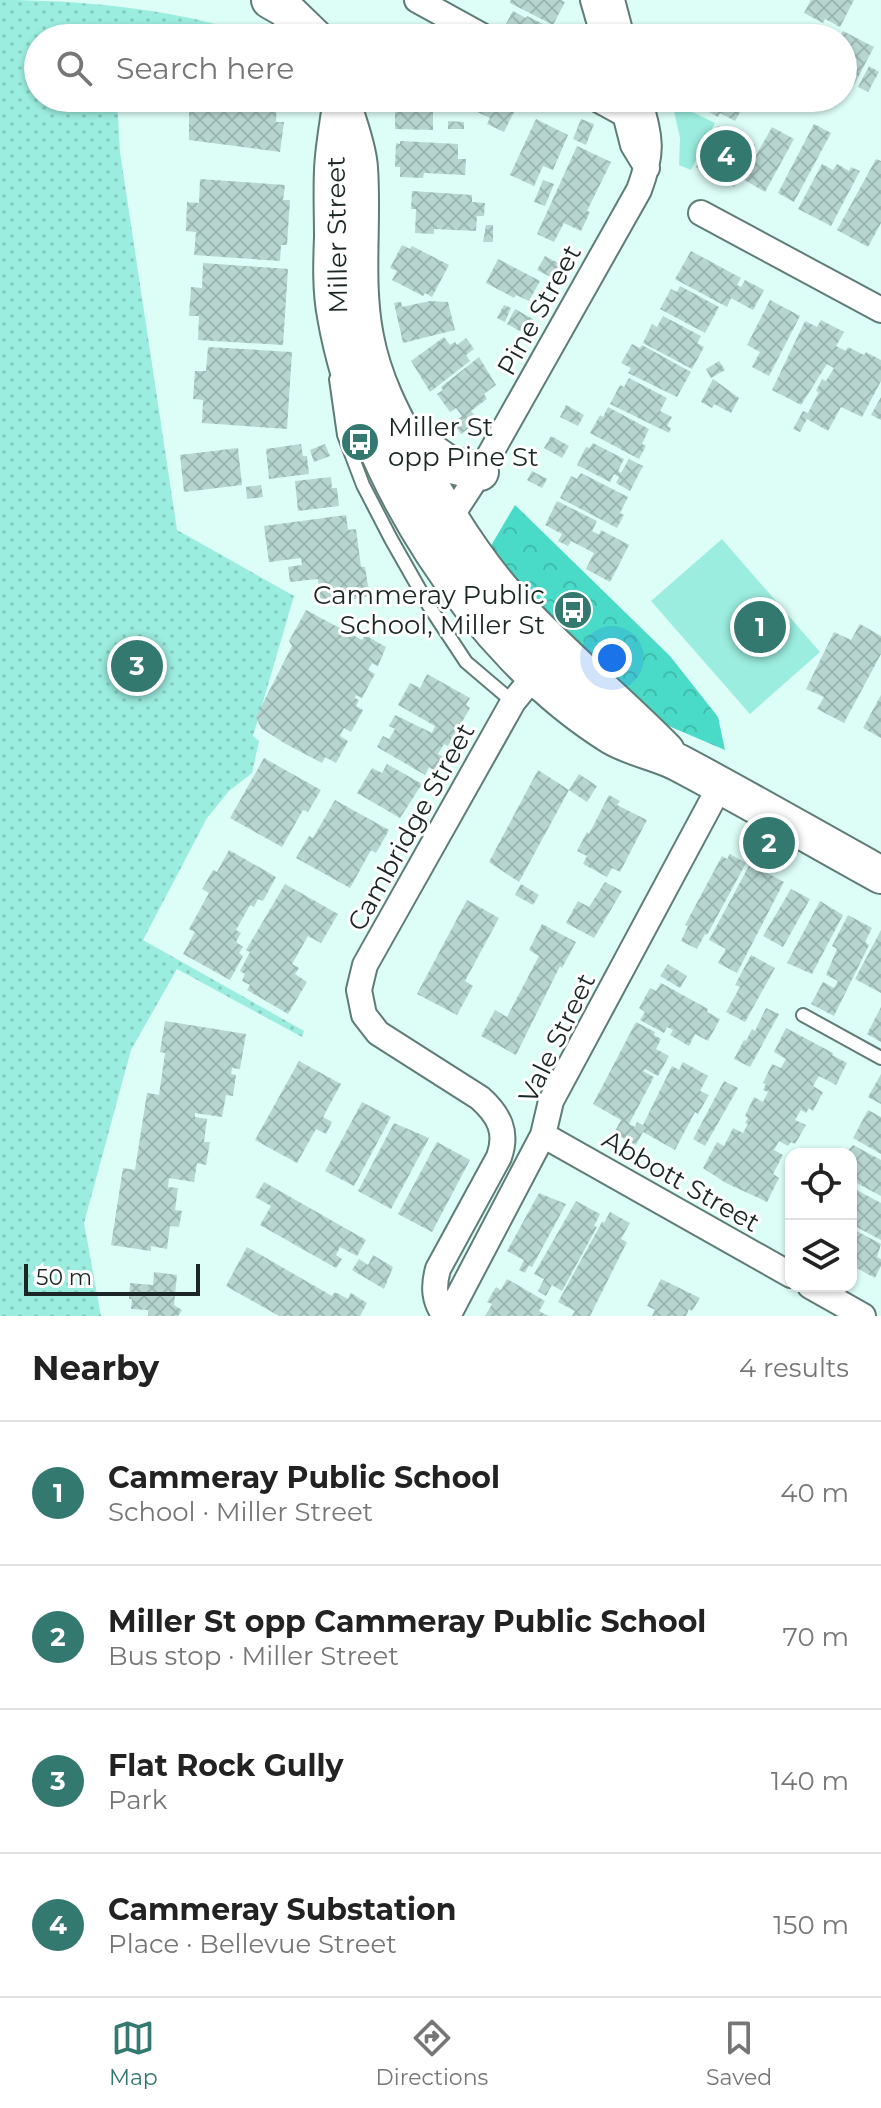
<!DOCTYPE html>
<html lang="en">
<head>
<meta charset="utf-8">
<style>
	body { margin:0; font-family:Montserrat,sans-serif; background:#f6f6f6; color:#222 }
	.controls { position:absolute; right:24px; bottom:24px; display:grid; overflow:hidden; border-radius:16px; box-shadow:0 2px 6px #0004 }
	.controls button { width:72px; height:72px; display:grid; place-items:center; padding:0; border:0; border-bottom:2px solid #e0e0e0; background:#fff; color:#222; font:40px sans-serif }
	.scale { position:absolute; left:24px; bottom:20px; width:176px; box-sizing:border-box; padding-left:8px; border:4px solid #1b2725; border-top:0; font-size:22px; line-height:28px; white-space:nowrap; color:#1b2725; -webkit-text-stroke:6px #fff; paint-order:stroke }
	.you { position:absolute; left:612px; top:658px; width:28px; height:28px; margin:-20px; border:6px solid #fff; border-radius:50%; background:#1a73e8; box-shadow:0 0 0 12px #1a73e833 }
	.badge { display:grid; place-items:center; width:52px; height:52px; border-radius:50%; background:#34796f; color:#fff; font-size:26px; font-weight:700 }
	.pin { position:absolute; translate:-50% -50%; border:4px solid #fff; box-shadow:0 2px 8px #0006 }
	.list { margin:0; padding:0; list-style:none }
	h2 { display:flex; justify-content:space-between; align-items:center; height:104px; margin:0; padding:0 32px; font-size:34px }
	h2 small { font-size:26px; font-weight:400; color:#767676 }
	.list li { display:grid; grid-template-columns:52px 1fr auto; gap:24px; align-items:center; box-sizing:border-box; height:144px; padding:0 32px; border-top:2px solid #e0e0e0 }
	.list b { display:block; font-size:30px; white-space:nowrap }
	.list p { margin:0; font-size:26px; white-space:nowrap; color:#767676 }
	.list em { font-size:26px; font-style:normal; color:#767676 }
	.icon { flex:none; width:44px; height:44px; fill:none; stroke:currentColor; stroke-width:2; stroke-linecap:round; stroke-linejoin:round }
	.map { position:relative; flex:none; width:881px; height:1316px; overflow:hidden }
	.search { position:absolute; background:#fff; box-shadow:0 2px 6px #0004; left:24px; right:24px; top:24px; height:88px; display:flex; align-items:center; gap:20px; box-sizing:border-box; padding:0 28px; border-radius:44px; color:#767676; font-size:30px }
	.sheet { height:680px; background:#fff }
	nav { display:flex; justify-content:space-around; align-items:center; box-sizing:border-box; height:112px; border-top:2px solid #e0e0e0; background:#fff; font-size:22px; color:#767676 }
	nav a { display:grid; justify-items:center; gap:4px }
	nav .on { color:#34796f }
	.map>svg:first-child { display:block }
	.green { fill:#9beddf }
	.forest { fill:url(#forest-crowns) }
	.park { fill:url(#park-dots) }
	.building { fill:url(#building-cross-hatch) }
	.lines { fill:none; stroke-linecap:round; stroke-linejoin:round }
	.lane-casing { stroke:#5f7c77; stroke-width:16 }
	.street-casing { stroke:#5f7c77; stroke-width:28 }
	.primary-casing { stroke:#5f7c77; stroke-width:40 }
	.lane { stroke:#fff; stroke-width:12 }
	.street { stroke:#fff; stroke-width:24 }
	.primary { stroke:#fff; stroke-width:36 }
	.labels { text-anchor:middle; stroke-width:6; stroke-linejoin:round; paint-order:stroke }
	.street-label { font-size:26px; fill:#1b2725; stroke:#fff }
	.poi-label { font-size:26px; fill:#1b2725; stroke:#fff; text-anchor:start }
</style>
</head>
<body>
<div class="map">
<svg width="881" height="1316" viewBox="0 0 881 1316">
	<defs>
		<pattern id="forest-crowns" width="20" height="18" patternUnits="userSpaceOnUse" patternTransform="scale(2)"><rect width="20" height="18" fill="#4adbc8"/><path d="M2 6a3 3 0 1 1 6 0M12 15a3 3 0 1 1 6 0" fill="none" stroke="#40bcac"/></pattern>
		<pattern id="park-dots" width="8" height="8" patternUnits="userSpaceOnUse" patternTransform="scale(2)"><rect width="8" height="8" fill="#9beddf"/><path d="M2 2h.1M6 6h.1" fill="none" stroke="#85cbbf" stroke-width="1.8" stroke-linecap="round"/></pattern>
		<pattern id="building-cross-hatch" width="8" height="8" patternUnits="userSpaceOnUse" patternTransform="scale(2)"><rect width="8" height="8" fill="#b7d6d0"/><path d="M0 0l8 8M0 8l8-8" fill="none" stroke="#9db8b2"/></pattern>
	</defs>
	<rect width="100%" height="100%" fill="#ddfdf7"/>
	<path class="green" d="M672,102l43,21 -24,47 -12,-5 1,-27z
		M722,539l98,113 -70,62 -99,-113z"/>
	<path class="forest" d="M515,505l155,151 48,61 7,33 -61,-26 -74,-62 -64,-66 -37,-47z"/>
	<path class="park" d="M0,0c78,0 162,8 238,30l-14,8h-186v60h79l3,54 57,378 117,66 -41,140 6,5 -7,32 -23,18 -22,27 -64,122 161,91 -2,6 -125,-68 -46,81 -47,173 17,93h-101z"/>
	<path class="building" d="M511,0h50l4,2 -12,23 -43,-22z
		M811,0h43l-14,27 -15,-8 -2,4 -19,-10z
		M513,11l13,7 1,-2 44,22h-55l-13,-9z
		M715,30l16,8h-21z
		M843,31l31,16 -20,38 -11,-6v-41h-4z
		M869,66l10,6 -11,20 -10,-5z
		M189,98h88l-1,24h8l-4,30 -91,-12z
		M395,98h38v32l-38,-1z
		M465,98h56l-17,34 -17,-8 3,-6 -17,-8 3,-6z
		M683,98h65l-13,23 -15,-8 -2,4z
		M536,119l32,16 -15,35 -10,-4 -9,20 -24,-11z
		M581,119l13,5 -8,21 -13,-6z
		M448,121l16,1v7h-16z
		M814,124l17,9 -37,69 -16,-9z
		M718,126l37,19 -21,42 -38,-20z
		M772,127l22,12 -29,53 -22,-13z
		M400,141l58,3v15h8l-1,16 -41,-2 -1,5 -23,-1v-10h-5l1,-24 4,1z
		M577,146l34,16 -24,49 3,1 -9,19 -17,-8 -10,19 -17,-8z
		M876,159l5,2v62l-13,24 -31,-17z
		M822,164l11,6 4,-6 12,7 2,-4 9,4 -29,55 -33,-17z
		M200,179l85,6 -2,15h7l-3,45h-6l-1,16 -86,-6 2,-23 -10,-1 1,-29 12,1z
		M543,180l11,4 -9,22 -11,-4z
		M412,191l60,4v7l13,1 -1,13h-7l-1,15 -42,-2v5l-19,-1 1,-24h-5z
		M486,225h7v17h-10z
		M402,245l8,4 2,-3 37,19 -17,32 -7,-4 -2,3 -31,-16 5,-9 -7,-3z
		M691,251l50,27 -4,7 4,2 4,-7 19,10 -11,20 -22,-12 -4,9 -52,-28z
		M545,256l17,9 -7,14 -18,-9z
		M498,259l42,22 -11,20 -13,-6 -2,3 -28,-15z
		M203,263l85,6 -5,76 -85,-5 1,-24h-10l2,-29 11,1z
		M680,286l39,21 -14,26 -45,-24 11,-20 6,3z
		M770,300l30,16 -31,60 -17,-9 8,-15 -13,-7z
		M430,301l18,1 7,28 -52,13 -9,-40 7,-1 1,5z
		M504,305l7,3 -6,14 -8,-4z
		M515,309l18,10 -8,15 -18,-10z
		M663,316l38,20 -4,7 7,4 -12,22 -49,-26 9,-19 5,3z
		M821,320l23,12 -8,14 10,5 2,-4 16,8 2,-3 15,8v21l-19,36 -21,-10 -13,24 -21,-12 -7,13 -7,-3 10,-18 5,2 11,-21 -3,-1 6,-12 4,2 8,-13 -7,-4 -26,41 -29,-15 33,-69 12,6z
		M444,337l6,8 5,-3 2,3 9,-7 8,11 -8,6 4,6 -40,31 -19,-31z
		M632,344l8,4 2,-3 49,27 -14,25 -49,-24 3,-5 -10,-5z
		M208,347l84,5 -5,77 -85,-6 1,-23 -10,-1 2,-28h11z
		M479,357l17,28 -12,9 3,5 -16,12 8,10 -18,13 -8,-12 9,-6 -6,-8 -6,4 -13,-18 6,-4 -2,-3z
		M719,361l6,9 -14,8 -5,-9z
		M629,378l38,20 -7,13 12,6 -5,9 4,2 -2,5 -59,-29 10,-19 4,2z
		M713,379l26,19 -8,15 -17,-9 -2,4 -11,-6z
		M881,397v23l-10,-5z
		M566,405l18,10 -6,11 -18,-9z
		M608,407l41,22 -7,15 4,2 -7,13 -49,-26 10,-18 3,2z
		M551,436l18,10 -7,12 -18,-10z
		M593,443l31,16 -6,12 3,2 8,-14 14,7 -13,25 -14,-8 3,-6 -5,-3 -4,8 -33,-17 9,-18 4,1z
		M301,444l2,12h4l2,18 -40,5 -3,-30z
		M325,444l5,12 -16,6 -4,-12z
		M238,448l4,37 -58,7 -4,-37z
		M532,471l15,8 -5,9 -15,-8z
		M581,473l47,24 -8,16 4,2 -7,13 -57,-30 11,-22 6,3z
		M331,477l1,11h5l2,18 -41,5 -3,-30z
		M261,485l2,12 -16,2 -1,-12z
		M557,501l40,20 -5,10 7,4 2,-5 28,15 -19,37 -24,-13 8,-16 -23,-12 -3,5 -10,-5 4,-7 -17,-9z
		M346,515l2,15 8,-1 5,38h4l3,19 7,9 -45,9 -1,-6 -9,2 -2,-21 -28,3 -2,-15 14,-2 -1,-7 -32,4 -5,-36z
		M306,610l56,30 3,-5 21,12 -8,19 -6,-3 -4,7 7,4 -13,24 -6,-3 -1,3 4,2 -3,6 7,4 -12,22 -7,-4 -4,8 8,5 -12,22 -11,-6 -3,6 -38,-20 -23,-15 -5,-11 36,-71 -3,-5z
		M860,624l21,12v18l-37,69 -27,-14 7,-12 -18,-8 28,-57 17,8z
		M427,674l43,24 -4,7 4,3 -22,38 -4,-2 -6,10 5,3 -8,14 -6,-4 -4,8 -48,-28 6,-11 6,3 6,-10 -6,-3 6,-11 37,18 3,-7 -37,-21 12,-22 10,5z
		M881,695v43l-18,-10z
		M264,758l57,32 -13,22 -5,-2 -21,37 -52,-29z
		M387,764l35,20 -22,34 -43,-25 15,-25 10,5z
		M538,770l31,20 -50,92 -30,-20z
		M579,774l18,12 -10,16 -18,-12z
		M609,795l11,6 -3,4 30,15 -27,52 -8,-4 -5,9 -24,-13 4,-8 -10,-5 10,-19 2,2z
		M335,800l54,30 -13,23 -5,-3 -21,38 -54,-30 13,-22 4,2z
		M229,850l47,27 -13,24 -5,-2 -4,8 -4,-2 -14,25 5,3 -5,9 7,5 -4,6 4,3 -13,24 -47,-26 12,-22 -6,-3 20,-36 -7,-4 11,-19 4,2z
		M730,854l16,9 -39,72 -2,-1 -8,15 -16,-8 7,-15 -3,-1 37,-69 5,3z
		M750,864l34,18 -47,91 -19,-10 8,-14 -17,-9z
		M605,882l17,9 -28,47 -28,-15 12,-22 11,6z
		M285,884l53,30 -17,29 -13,-7 -16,28 7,4 -4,6 12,8 -19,32 -41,-24 3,-5 -8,-4 3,-7 -5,-3 10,-19 -4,-2z
		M521,884l18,11 -6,10 -18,-10z
		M791,889l19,10 -27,48 -20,-11z
		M467,900l32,18 -34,63 8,5 -16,29 -40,-21z
		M820,901l23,14 -31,59 -25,-11z
		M848,915l24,13 -7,14 4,3 -35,71 -23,-12 12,-22 11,6 4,-7 -12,-6 11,-26 -5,-3z
		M542,924l34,18 -14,26 -2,-2 -44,89 -35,-19 14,-26 12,7 32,-61 -10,-6z
		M881,930v63l-26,-14z
		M751,955l24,13 -30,54 -19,-10 14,-25 -5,-2z
		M668,964l19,12 -7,12 -20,-12z
		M661,983l47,26 -1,3 13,7 -12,22 -13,-7 -6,12 -19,-11 3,-5 -6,-3 -3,6 -24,-13 5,-8 -6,-4 11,-20 6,3z
		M881,1007v35l-14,-8z
		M766,1008l13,6 -29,53 -16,-8 10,-19 2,1 6,-12 3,2z
		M165,1021l81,13 -6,35 -8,-1 -1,6 5,1 -3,21 -7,-1 -4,22 -27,-4v4l12,2 -3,23h6l-4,23 -9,-2 -3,19 -25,-4 -1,9 10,1 -3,22 7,1 -3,16 -9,-1 -3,23 -16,-3v5l-40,-6 12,-77 12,2 12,-77 12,2 6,-42 -5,-1z
		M636,1022l19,10 -1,3 7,4 -5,10 13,7 -11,20 -13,-7 -2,2 11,6 -25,47 6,3 2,-5 6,3 29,-59 7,4 4,-8 25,14 -8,15 9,4 -11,19 -3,-2 -20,38 -32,-18 -7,13 -22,-12 7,-13 -28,-16z
		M786,1028l47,25 -1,2 15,8 -11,22 -17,-9 -6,10 10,6 -10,19 -4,-3 -3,5 -5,-3 -6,10 11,5 -11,19 -4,-2 -3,4 -9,-5 -5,9 9,5 -10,19 6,4 -12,24 -41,-19 -23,-15 14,-26 7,4 9,-18 10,5 5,-9 -3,-1 3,-5 -3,-2 9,-19 9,5 5,-10 -5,-2 3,-6 -3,-1 9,-19 9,4 5,-9 -12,-7z
		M299,1061l42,23 -18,33 9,5 -6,12 -10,-5 -19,34 -42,-23z
		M881,1074v30l-13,-7z
		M724,1081l14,7 -33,58 -12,-7z
		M362,1102l29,15 -37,69 -29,-15z
		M868,1110l13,7v37l-28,-16z
		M394,1123l35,15 -38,71 -33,-18z
		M437,1142l33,18 -38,72 -34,-18z
		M853,1145l28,15v36l-30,-16v-26h-7z
		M264,1182l102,58 -9,16 -17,-9 -4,8 6,4 -6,9 -76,-43 11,-19 -16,-9z
		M851,1187l30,16v37l-30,-16z
		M539,1193l27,11 -34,63 -3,-2 -4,8 -6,-3 5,-10 -17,-9z
		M576,1201l24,13 -6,12 3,1 -35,64 -10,-6 -6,11 -8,-5 6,-12 -10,-5z
		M610,1212l20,11 -9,16 6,3 -37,74h-18l3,-5 -17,-9 44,-80 2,1z
		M851,1228l30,16 -4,13 4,2v7l-6,12 -24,-13z
		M247,1247l85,49 3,-4 13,7 3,-6 16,10 -7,13h-81l-53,-30z
		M373,1255l20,12 -9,22 -32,-19 7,-11 9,6z
		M154,1272l23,3 -3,30 8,5 -4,6h-30v-6l-17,-1 1,-10h-3l1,-16 23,2z
		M507,1279l38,22 -6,10 9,5h-63l7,-12 -5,-2 9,-15 5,3z
		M661,1279l39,19 -8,13 -3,-2 -3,7h-34l3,-6 -8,-4z"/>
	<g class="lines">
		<g class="lane-casing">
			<path id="lane" d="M336,379l8,56 19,50 28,54 38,67 37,56 47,40
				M803,1015l78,43"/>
		</g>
		<g class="street-casing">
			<path id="street" d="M417,0l69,38
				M593,0l11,38
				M612,0l10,38
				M595,98l31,17
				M621,98l12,47 14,23
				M701,213l180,97
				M450,518l30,-46 159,-282c15,-40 11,-52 0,-92
				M543,1135l248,140
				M810,1286l53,30
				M445,1316c-11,-15 -12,-29 -7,-47l61,-112c9,-25 0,-42 -19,-59l-102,-65 -14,-18 -5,-25 6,-25 148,-263 22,-27
				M448,1316l95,-181 8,-34 169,-315"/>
		</g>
		<g class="primary-casing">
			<path id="primary" d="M270,0l14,8 31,30
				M342,98c-3,24 -8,48 -9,72 -1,22 0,45 0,67 -1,26 -2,53 3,79 27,155 141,336 276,420 20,12 46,16 67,27 68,36 135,75 202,112
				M346,115c5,17 12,35 13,53 4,56 -5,113 6,169 8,43 27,79 48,117 27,51 58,103 97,146 49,54 105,99 156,151
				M407,435l41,29 32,8"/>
		</g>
		<use href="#lane" class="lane"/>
		<use href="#street" class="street"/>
		<use href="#primary" class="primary"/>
	</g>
	<defs>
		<g id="bus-disc" transform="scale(2)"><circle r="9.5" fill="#34796f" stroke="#fff"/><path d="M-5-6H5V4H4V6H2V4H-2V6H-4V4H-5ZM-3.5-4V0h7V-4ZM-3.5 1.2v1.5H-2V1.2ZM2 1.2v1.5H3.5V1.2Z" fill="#fff"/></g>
	</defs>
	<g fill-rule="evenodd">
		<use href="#bus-disc" x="360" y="442"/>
		<use href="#bus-disc" x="573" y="610"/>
	</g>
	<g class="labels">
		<g class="street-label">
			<text transform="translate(337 235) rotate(-91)" y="9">Miller Street</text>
			<text transform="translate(539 310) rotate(-61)" y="9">Pine Street</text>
			<text transform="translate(411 827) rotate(-61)" y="9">Cambridge Street</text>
			<text transform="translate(557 1038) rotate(-64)" y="9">Vale Street</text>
			<text transform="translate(681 1181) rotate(30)" y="9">Abbott Street</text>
		</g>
		<g class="poi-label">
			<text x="388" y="436">Miller St<tspan x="388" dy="30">opp Pine St</tspan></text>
			<text x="545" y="604" text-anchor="end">Cammeray Public<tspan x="545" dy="30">School, Miller St</tspan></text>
		</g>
	</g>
</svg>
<div class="controls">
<button><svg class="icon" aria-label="locate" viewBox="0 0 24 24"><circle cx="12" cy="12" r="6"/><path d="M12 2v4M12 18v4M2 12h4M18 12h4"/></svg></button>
<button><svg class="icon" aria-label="layers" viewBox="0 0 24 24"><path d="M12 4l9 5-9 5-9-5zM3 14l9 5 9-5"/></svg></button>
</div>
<div class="scale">50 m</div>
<div class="you"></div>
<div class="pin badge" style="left:760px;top:627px">1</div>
<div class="pin badge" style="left:769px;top:843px">2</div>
<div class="pin badge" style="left:137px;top:666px">3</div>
<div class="pin badge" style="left:726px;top:156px">4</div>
<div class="search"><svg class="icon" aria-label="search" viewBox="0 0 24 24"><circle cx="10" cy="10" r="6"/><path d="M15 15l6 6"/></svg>Search here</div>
</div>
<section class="sheet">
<h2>Nearby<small>4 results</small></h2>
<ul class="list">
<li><span class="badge">1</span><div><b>Cammeray Public School</b><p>School · Miller Street</p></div><em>40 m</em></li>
<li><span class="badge">2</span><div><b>Miller St opp Cammeray Public School</b><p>Bus stop · Miller Street</p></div><em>70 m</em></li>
<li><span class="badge">3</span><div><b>Flat Rock Gully</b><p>Park</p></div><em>140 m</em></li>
<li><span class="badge">4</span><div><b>Cammeray Substation</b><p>Place · Bellevue Street</p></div><em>150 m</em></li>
</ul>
</section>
<nav>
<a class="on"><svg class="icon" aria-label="map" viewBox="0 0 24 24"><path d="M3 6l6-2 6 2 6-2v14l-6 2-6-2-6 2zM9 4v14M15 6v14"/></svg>Map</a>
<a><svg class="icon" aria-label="directions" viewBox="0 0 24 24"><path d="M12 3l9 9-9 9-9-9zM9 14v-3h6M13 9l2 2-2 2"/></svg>Directions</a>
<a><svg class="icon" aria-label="saved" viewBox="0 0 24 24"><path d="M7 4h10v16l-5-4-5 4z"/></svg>Saved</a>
</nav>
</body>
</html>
